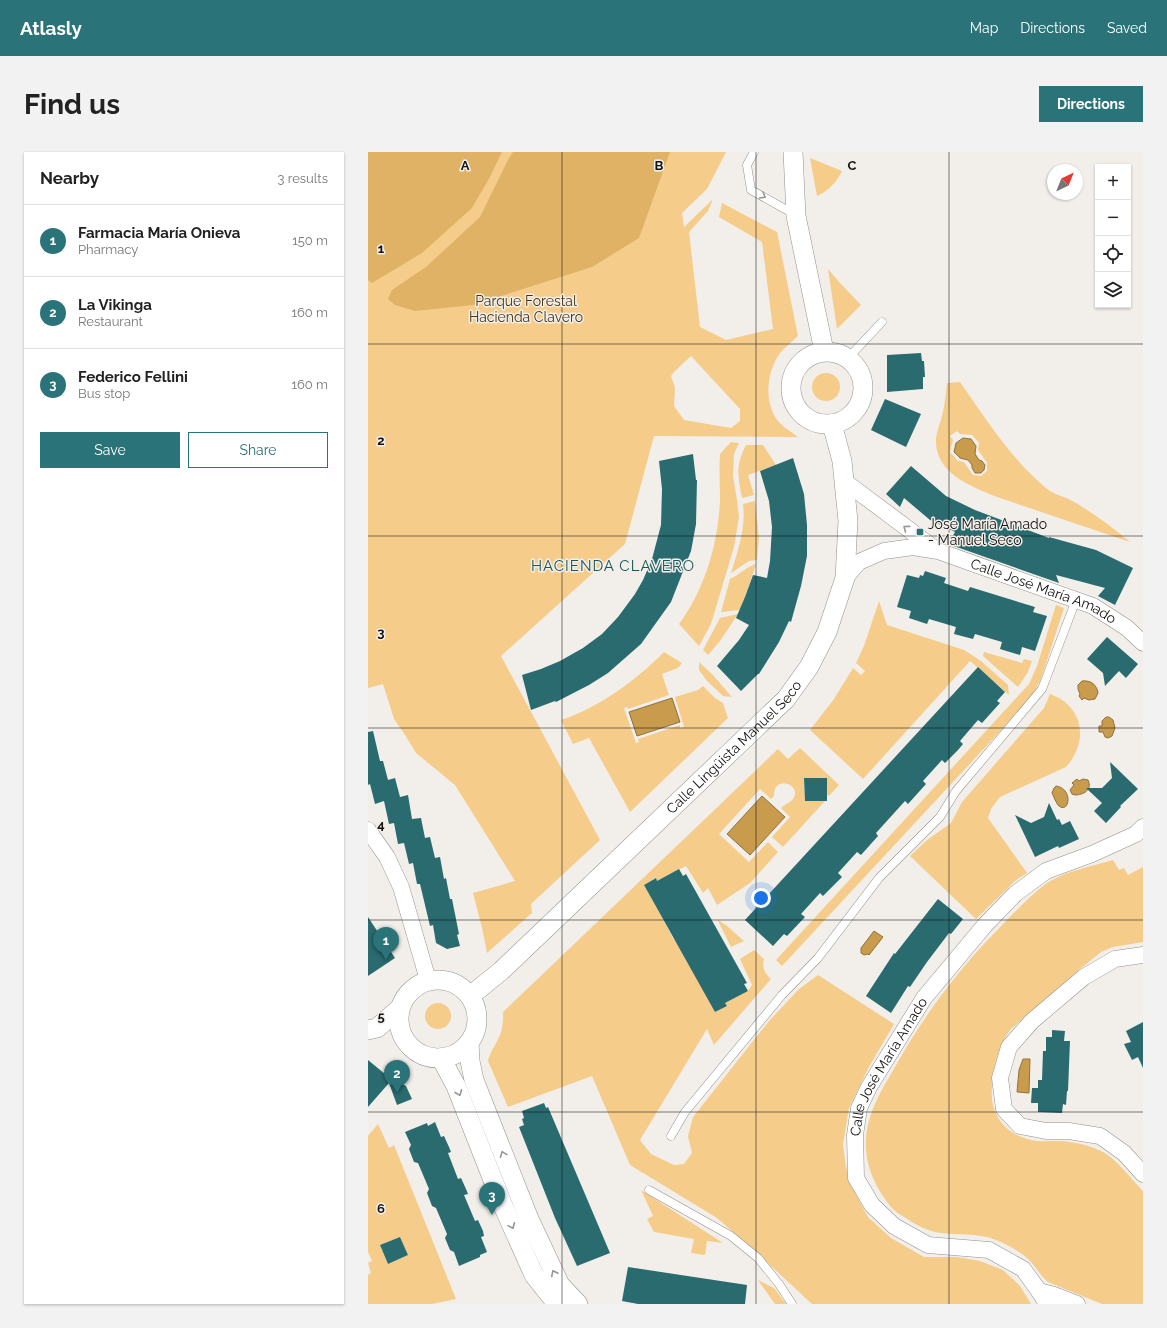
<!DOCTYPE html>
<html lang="en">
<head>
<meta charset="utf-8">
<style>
	body { margin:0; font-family:Raleway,sans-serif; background:#f2f2f2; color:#222 }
	.controls { position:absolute; right:12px; top:12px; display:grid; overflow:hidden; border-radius:0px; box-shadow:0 1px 3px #0004 }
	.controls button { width:36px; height:36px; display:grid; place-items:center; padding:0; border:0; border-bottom:1px solid #e0e0e0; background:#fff; color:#222; font:20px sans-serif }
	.compass { position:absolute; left:679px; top:12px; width:36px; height:36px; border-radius:50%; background:#fff; box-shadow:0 1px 3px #0004; rotate:43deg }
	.you { position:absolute; left:393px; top:746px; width:14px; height:14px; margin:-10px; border:3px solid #fff; border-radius:50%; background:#1a73e8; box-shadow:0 0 0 6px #1a73e833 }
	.badge { display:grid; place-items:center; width:26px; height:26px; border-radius:50%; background:#297379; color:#fff; font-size:13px; font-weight:700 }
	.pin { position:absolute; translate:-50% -33px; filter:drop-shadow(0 1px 2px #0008) }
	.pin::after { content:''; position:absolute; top:21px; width:14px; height:12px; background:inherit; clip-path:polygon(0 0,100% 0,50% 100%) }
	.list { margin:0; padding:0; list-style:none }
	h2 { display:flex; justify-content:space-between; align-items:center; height:52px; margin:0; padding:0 16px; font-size:17px }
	h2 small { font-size:13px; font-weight:400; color:#767676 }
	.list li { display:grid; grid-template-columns:26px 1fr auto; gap:12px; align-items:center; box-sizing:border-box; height:72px; padding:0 16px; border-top:1px solid #e0e0e0 }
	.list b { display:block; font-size:15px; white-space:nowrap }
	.list p { margin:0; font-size:13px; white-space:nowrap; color:#767676 }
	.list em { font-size:13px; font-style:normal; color:#767676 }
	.actions { display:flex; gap:8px; padding:12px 16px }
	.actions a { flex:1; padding:9px 0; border:1px solid #297379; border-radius:0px; text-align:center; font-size:14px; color:#297379 }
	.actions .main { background:#297379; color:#fff }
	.icon { flex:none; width:22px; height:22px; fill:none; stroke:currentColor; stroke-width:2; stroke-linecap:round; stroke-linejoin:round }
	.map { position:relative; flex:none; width:775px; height:1152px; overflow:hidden; border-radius:0px }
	header { display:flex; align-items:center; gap:24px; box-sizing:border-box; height:56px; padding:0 20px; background:#297379; color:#fff }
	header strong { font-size:19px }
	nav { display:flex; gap:22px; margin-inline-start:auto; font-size:14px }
	.intro { display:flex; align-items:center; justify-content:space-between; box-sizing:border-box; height:96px; padding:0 24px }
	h1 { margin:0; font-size:28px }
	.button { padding:10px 18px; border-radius:0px; background:#297379; color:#fff; font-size:14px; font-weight:700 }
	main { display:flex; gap:24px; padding:0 24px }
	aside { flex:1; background:#fff; border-radius:0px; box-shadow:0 1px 3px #0004 }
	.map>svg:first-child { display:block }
	.green { fill:#f5cc8a; fill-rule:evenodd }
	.forest { fill:#e0b265 }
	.water { fill:#c89b4d; stroke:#92723b }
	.building { fill:#2a6b70 }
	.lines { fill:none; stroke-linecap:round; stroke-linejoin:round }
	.service-casing { stroke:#92908b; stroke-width:9 }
	.minor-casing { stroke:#92908b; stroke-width:17 }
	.tertiary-casing { stroke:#92908b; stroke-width:20 }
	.service { stroke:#fff; stroke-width:8 }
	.minor { stroke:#fff; stroke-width:16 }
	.tertiary { stroke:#fff; stroke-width:19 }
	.oneway { stroke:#959594 }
	.grid { fill:none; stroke:#141312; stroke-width:1; stroke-opacity:0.55 }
	.poi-dot { fill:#297379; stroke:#f2efeb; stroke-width:1.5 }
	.labels { text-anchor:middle; stroke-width:3; stroke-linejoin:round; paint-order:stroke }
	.park-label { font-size:14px; fill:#473312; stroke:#f2efeb }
	.poi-label { font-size:14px; fill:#141312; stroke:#f2efeb; text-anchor:start }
	.street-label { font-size:14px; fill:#141312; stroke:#f2efeb }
	.neighbourhood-label { font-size:15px; letter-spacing:1px; fill:#195559; stroke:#f2efeb }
	.grid-label { font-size:13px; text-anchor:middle; font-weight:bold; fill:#141312; stroke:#f2efeb; stroke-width:3; stroke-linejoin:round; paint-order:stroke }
</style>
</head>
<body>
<header>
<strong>Atlasly</strong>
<nav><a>Map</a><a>Directions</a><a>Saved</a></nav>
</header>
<div class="intro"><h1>Find us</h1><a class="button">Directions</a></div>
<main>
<aside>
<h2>Nearby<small>3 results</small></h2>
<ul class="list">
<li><span class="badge">1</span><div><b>Farmacia María Onieva</b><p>Pharmacy</p></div><em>150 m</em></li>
<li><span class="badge">2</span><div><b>La Vikinga</b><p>Restaurant</p></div><em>160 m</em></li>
<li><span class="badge">3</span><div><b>Federico Fellini</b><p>Bus stop</p></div><em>160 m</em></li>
</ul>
<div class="actions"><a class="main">Save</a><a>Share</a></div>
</aside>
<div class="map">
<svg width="775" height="1152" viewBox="0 0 775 1152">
	<rect width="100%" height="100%" fill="#f2efeb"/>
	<path class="green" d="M0,0h358l-19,37 -25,24 2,14 29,-28 -5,12 -19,21 11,95 26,13 47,-11 -11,-87 -43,-25 3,-14 55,29 21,104c-6,6 -13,11 -18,17 -12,17 -16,43 -6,62 4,9 16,16 24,22l-144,-1 -29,108 -124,112 99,184 -69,64 1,9 -45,40 -5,-25 -9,-35 42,-12 -60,-96 -39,-32 -11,-18 -11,-16 -11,-35 -15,4zM323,204l49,53v12l-9,7 -47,-8 -10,-14 1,-18 -4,-12 4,-5z
		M442,6l32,13c-5,11 -14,20 -25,25z
		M460,117l12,14 21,22 -24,24z
		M444 235a14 14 0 1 1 28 0a14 14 0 1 1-28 0Z
		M592,230c26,37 51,77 86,106 8,7 21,9 30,15 19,11 37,25 54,39l-133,-45c-27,-11 -63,-24 -61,-59 1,-6 3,-13 5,-18 3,-12 5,-24 6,-37zM589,279l3,3 12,1 7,8 -1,7 9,13v8l-6,5 -8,-1 -9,-13 -6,-1 -8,-9 3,-12 -3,-4z
		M363,290l8,1 -5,11 -1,22 4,24 2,17 -5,30 -23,77 -12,22 -20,-22c26,-35 39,-80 41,-124 0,-15 -1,-31 0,-46z
		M378,293h17l13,20 -28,10 6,20 -12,3c-4,-22 -7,-32 4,-53z
		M387,349l4,37 -2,22 -8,1 -18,12c7,-22 15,-45 12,-69z
		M388,412l-11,33 -5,13 -19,2 9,-33c9,-4 16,-12 26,-15z
		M511,449l8,24 77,25 17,11 27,24 1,10 -39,-34 -107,118 -53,-49 24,-31 19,-31 8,7 4,-4 -9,-8 8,-17z
		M688,453l8,3 -23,71 -10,19 -249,268 -6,-6 253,-276 8,-18z
		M370,462l-18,27 -12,14 -5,-5 17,-32z
		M296,500l18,11 -4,5 -16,6 7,21 -41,14 -1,-2 -3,1 12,35 3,-1 -1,-3 42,-14v3l4,-1 -9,-30 23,-7 5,-4 12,12 8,5 5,15 -98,94 -41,-74 -16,6 -12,-24c39,-13 74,-39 103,-68z
		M616,500l38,11 2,-4 8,2 -4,11 -10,15 -35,-31z
		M331,510l13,12 20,23 -9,-1 -16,-15 -8,-11z
		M682,542c34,12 39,47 16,73l-66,30 -9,12 -3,9 39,55 -11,7 -40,39 -66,-63 17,-16 24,-17 11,-21 82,-94z
		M432,596l39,37 -10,11 -2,-2v-16h-23l1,23h20l-42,46 -11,-10 18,-20 -9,-9c4,-4 9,-5 12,-9 10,-15 -20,-25 -19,-3l-3,3 -11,-10 -41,45 30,28 19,-20 10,10 -28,31 -33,22 -9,-17 -5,5 -17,-27 -29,15 -2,-3 -11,7 2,3 3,-2 2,11 23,43 4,-2 39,70 -3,2 1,2 12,-6 -2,-3 23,-12 4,-6 -12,-26 14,-9 10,9c-2,8 0,14 7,20l-57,66 -7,-16 -67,111 11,14 23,11 10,-1 8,-11 -4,-17 5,-19 76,-96 30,-32 19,-14 76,49 -25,43 -20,41 -6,37 3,22 5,18 17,32 23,21 33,19h33l23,4 23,9 17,16 11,18h-219l-54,-50 -41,-36 -87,-53 -38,-89 -84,31 -20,-46c2,-10 10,-19 13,-29 2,-6 2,-13 2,-20l275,-263 10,10z
		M745,708l6,10 5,-2 4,7 15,-8v75l-30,5 -12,5 -21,17 -70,61c-12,17 -17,37 -18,58 -3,29 17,50 46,53 10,1 21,-1 31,1 11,1 22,4 32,9 15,7 30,28 42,40v113h-41l-54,-22c-7,-6 -11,-13 -17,-20 -9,-10 -23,-17 -35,-22 -19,-8 -41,-4 -61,-8 -9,-2 -21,-8 -29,-14 -4,-2 -9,-5 -13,-9 -17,-19 -29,-45 -27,-70 1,-25 16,-50 29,-72 30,-54 67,-102 111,-146 12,-12 24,-25 37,-35 20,-15 47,-19 70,-26z
		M349,767l10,7 17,15 -13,6z
		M57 864a13 13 0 1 1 26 0a13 13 0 1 1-26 0Z
		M10,972l11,24 5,-3 62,154 -24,5h-64v-29l3,-2 -3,-10 4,-2 -4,-9v-116zM32,1085l8,18 -20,9 -8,-19z
		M273,1038l82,53 -16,-2 -2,14 -14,-2 3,-14 -40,-7 -7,-13 6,-3z
		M390,1128l16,8 12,16h-11z"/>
	<path class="forest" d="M0,0h134l-12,25 -18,31 -50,45 -50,30 -4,-3z
		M145,0h157l-31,86 -47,29 -119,38 -58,6 -20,-6 -7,-6 4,-9 34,-23 54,-50 28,-57z"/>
	<path class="water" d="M595,286l8,1 5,7 -1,8 4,6 3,1 3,4 -1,5 -3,3h-6l-3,-5v-3l-4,-5 -8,-2 -6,-6 2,-9z
		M714,529c9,-1 15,4 16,12l-3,6 -6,1 -5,-2 -2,2 -3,-4 1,-2 -2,-5v-4z
		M304,546l8,24 -43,14 -8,-24z
		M738,565h3l4,3 2,8 -3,8 -4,2 -3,-1 -2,-5h-4v-6h3v-5z
		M709,627l2,2 4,-2 5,1c5,10 -5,15 -13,15l-3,-1 -2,-4 4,-5 -2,-2z
		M688,634c17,2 14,28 3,20 -2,-1 -6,-11 -7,-13l2,-5z
		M394,644l23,21 -35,38 -23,-21z
		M506,779l9,6 -14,18 -1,-1 -4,1 -3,-2v-5z
		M655,907h7l-1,34 -12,-1 2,-22z"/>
	<path class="building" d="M553,201l1,8h2l1,16h-2v12l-36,3v-37z
		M517,247l36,15 -15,33 -35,-17z
		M325,302l3,26h1l-1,44 -5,27 -20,51 -30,42 -33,29 -19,12 -33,17 -1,-1 -24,9 -9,-35 19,-6 19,-8 23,-13 19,-14 16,-17 17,-23 8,-14 9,-21 9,-34 1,-36 -3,-28z
		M425,306l11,36 3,31v31l-6,30 -10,36 -2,-1 -10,21 -20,32h-1l-17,17 -24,-25 22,-26 10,-15 -13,-7 9,-21 8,-22 14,3 3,-17 2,-34 -3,-26 -9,-30z
		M543,314l35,30 29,14 74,28v-1l47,13 37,18 -18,37 -17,-9 7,-8 -49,-13 3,8 -111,-39 7,-12 -25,-12 -26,-22 -4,9 -14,-13z
		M557,419l21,7 -2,5 24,8 2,-4 65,20 -2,5 14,4 -12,35 -13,-4 -2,8 -20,-6 2,-7 -27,-8 -2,5 -19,-5 2,-7 -27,-8 -2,5 -18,-6 2,-7 -14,-4 10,-32 12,3 1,-3 3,1z
		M739,485l31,27 -12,14 -7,-7 -14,15 -2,-13 -16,-14z
		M610,515l27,25 -8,9 3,2 -18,20 -4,-3 -18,21 3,3 -5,6 -13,13 -3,-3 -19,21 3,3 -18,20 -3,-3 -29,32 2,3 -17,19 -4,-3 -19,21 4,4 -19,19 -3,-3 -19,21 4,3 -18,19 -3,-2 -11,12 -28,-26z
		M5,579l7,30h3l5,19 7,-2 5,19 8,-2 4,24 9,-1 4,20 5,-1 5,21 5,-1 4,22 2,-1 4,21h2l7,35 -2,1 3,11 -13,3 -11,-6 -3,-18 -3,1 -10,-42h-3l-4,-21 -4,1 -5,-21 -6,1 -4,-21 -5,1 -5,-23 -9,3 -5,-20 -2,1v-53z
		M742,610l28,27 -18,17 1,1 -15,16 -12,-12 8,-8 -16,-15h16l10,-10z
		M436,626h23v23h-22z
		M681,651l8,17 2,-1 3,6 8,-4 9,18 -20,9 -1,-2 -23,11 -20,-42 16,8 13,-6z
		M311,717l4,7 3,-2 61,109 -3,1 4,7 -23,12 2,3 -12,6 -71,-127 12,-7 1,3z
		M570,747l25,20 -12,15 -2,-1 -22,29 -17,25 -2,-1 -17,27 -25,-17 28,-43 1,1z
		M0,765l27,41 -27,18z
		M775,870v46l-5,-11 -6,3 -8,-16 7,-2 -5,-11z
		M684,878l13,1 -1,10h6l-2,50h-1l-1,14 -3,-1 -1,9 -24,-1v-9h-7l1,-15h6v-8h4l1,-29h3v-14h6z
		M0,908l17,14 21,12 6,13 -15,6 -8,-22 -21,24z
		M176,951l2,5 2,-1 62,146 -33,13 -22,-48 -36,-91 5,-2 -2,-6 2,-1 -2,-7z
		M67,970l6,15 3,-1 5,11 2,5 -3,1 10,26 3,-1 5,11 2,5 -4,1 11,26 3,-1 5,11 1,5 -3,1 6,15 -7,3v2l-21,9 -5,-14 -4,-2 -5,-12 2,-4 -11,-26 -4,-2 -5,-13 2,-4 -11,-26 -4,-1 -5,-13 2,-4 -6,-13 22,-9 1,3z
		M32,1085l8,18 -20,9 -8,-19z
		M260,1115l119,18 -2,19h-107l-16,-3z"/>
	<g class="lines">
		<g class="service-casing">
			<path id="service" d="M386,0l-7,13 4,25 43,24
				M480,206l34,-36
				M303,984l14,-24 97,-117 36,-37 61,-80 61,-61 16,-26 86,-102 34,-89
				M281,1038l82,46 27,22 21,26 13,20"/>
		</g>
		<g class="minor-casing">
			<g id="minor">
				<path d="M476,329l91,68"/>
				<path id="s1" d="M477,426l14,-16 25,-11 29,-4 25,4 155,55 34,22 16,15"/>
				<path d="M0,678l19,27 14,30 27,93"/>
				<path d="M775,803l-28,4 -31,18 -52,44 -23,26 -9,31 4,31 16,17 26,5h23l31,5 24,17 19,21"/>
				<path d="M671,1139l15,4 23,9"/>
				<path id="s2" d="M679,1152l-8,-13 -16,-22 -34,-19 -61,-5 -34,-19 -22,-21 -16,-27 -1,-43 4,-27 10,-21 55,-89 61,-73 30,-31 31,-23 46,-17 44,-20 7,-7"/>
			</g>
		</g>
		<g class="tertiary-casing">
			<g id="tertiary">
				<path d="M425,0l3,64 28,135"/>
				<circle cx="459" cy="236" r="36"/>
				<circle cx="70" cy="867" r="39"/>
				<path id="s3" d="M102,844l31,-25 285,-272 23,-32 18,-35 18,-54 3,-57 -6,-60 -10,-37"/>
				<path d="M0,878l9,-2 23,-20"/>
				<path d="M101,891l1,18 4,19 55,139 31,66 18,19"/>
				<path d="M73,906l15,28 48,122 30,67 23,29"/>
			</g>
		</g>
		<use href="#service" class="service"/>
		<use href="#minor" class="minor"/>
		<use href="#tertiary" class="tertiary"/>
	</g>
	<defs><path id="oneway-chevron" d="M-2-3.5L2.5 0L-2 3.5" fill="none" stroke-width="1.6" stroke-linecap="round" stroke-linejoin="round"/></defs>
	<g class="oneway">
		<use href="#oneway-chevron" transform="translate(395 44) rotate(30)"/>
		<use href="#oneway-chevron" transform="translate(538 376) rotate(-143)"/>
		<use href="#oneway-chevron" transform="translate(91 941) rotate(68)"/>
		<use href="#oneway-chevron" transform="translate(135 1002) rotate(-111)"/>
		<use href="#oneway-chevron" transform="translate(144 1074) rotate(66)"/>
		<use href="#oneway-chevron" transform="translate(186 1121) rotate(-117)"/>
	</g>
	<path class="grid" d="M194,0v1152M388,0v1152M581,0v1152M0,192h775M0,384h775M0,576h775M0,768h775M0,960h775"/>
	<rect class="poi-dot" x="548" y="376" width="8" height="8" rx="2"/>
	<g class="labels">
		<g class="park-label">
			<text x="158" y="154">Parque Forestal<tspan x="158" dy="16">Hacienda Clavero</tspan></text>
		</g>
		<g class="poi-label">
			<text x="560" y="377">José María Amado<tspan x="560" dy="16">- Manuel Seco</tspan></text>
		</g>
		<g class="street-label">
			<text dy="5" stroke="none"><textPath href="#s1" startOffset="216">Calle José María Amado</textPath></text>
			<text dy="5" stroke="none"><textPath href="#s3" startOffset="363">Calle Lingüista Manuel Seco</textPath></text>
			<text dy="5" stroke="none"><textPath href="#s2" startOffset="363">Calle José María Amado</textPath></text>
		</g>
		<g class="neighbourhood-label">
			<text x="245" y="419">HACIENDA CLAVERO</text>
		</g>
	</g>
	<g class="grid-label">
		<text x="97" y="18">A</text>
		<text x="291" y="18">B</text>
		<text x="484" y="18">C</text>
		<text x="13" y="101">1</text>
		<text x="13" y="293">2</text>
		<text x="13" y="485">3</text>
		<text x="13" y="677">4</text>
		<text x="13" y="869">5</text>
		<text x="13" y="1061">6</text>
	</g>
</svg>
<div class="controls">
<button>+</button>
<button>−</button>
<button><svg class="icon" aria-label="locate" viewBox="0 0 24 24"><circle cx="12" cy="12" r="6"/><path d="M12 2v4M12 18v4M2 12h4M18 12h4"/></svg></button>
<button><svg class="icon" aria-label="layers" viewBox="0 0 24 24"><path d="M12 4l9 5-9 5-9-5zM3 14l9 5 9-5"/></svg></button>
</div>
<svg class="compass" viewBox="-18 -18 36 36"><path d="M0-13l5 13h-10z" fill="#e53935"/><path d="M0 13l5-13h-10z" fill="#767676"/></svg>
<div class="you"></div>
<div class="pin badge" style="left:18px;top:808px">1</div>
<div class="pin badge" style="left:29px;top:941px">2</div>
<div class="pin badge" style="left:124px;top:1063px">3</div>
</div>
</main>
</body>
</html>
